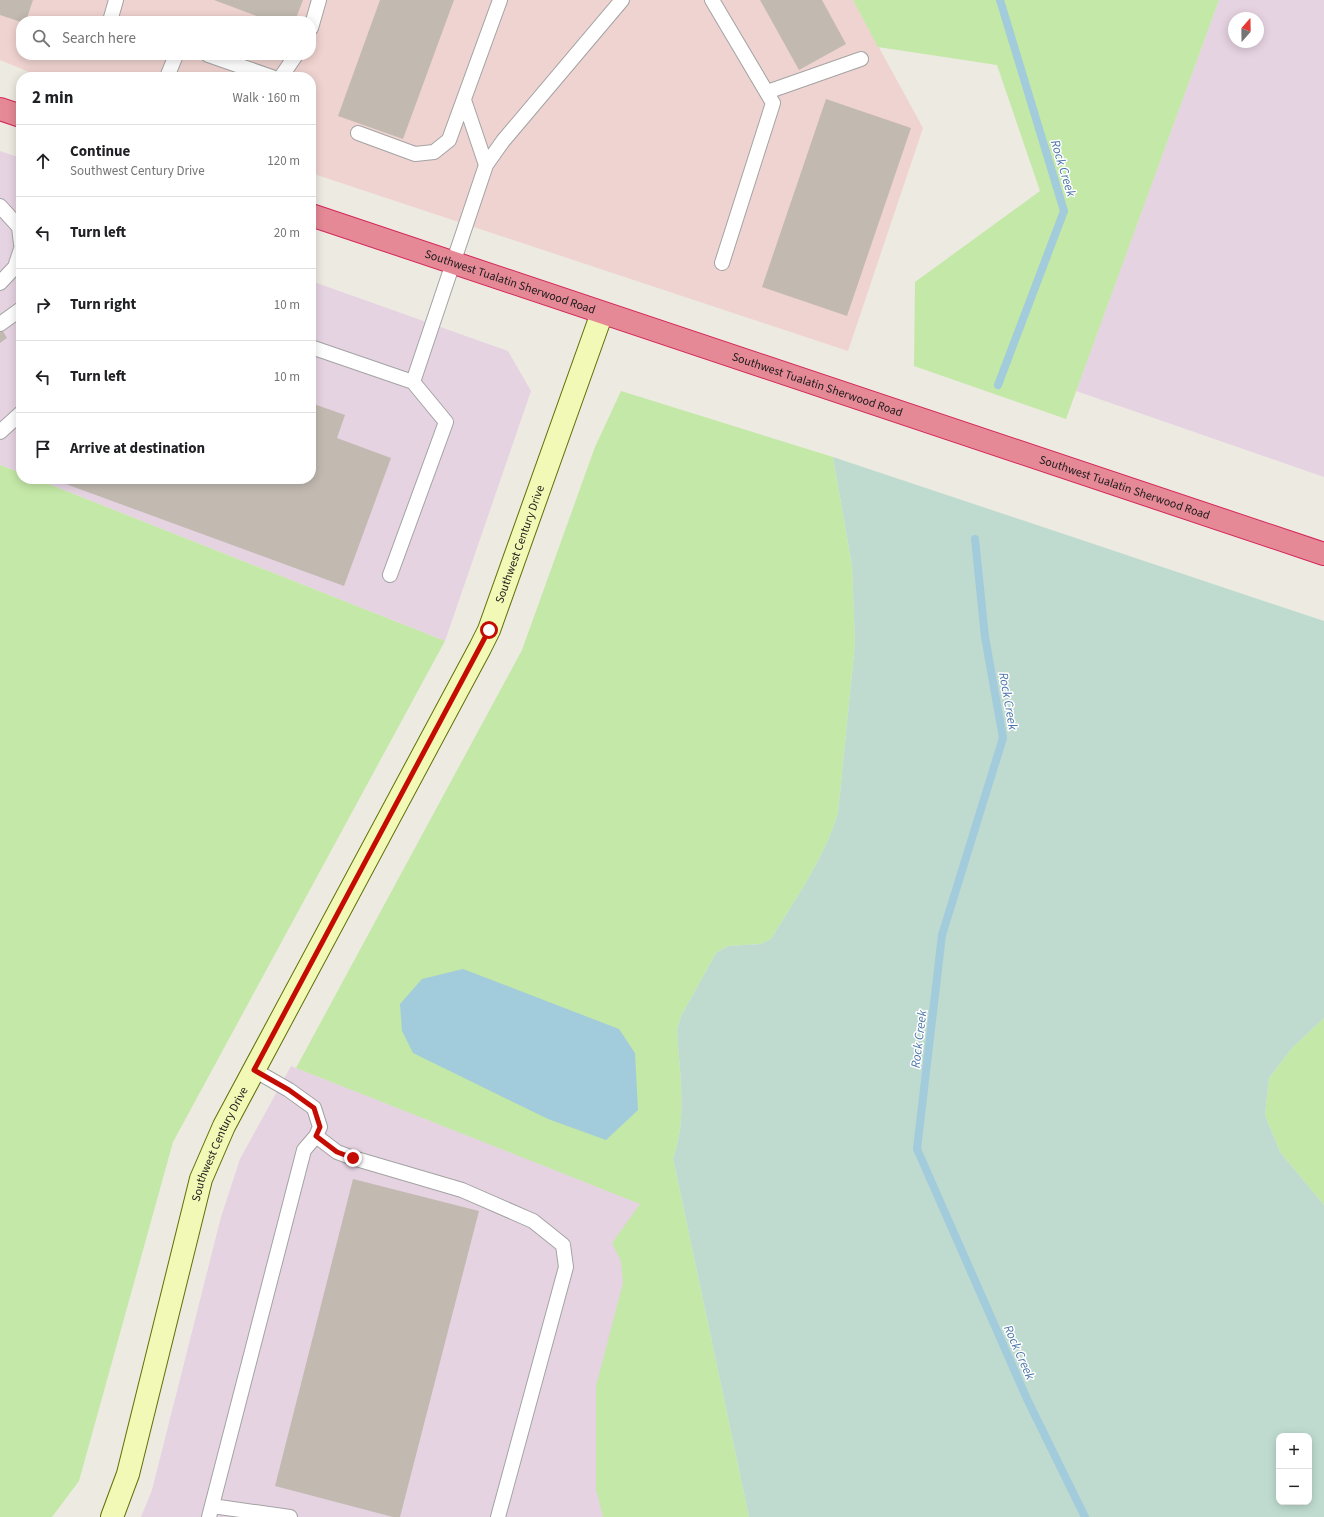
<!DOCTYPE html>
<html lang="en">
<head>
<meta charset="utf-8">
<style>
	body { margin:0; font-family:"Source Sans 3",sans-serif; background:#f2f2f2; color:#202124 }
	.controls { position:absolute; right:12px; bottom:12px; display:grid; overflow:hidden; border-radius:8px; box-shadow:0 2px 10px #0003 }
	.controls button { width:36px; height:36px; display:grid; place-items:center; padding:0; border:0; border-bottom:1px solid #e0e0e0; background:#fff; color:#202124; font:20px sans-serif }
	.compass { position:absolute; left:1228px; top:12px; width:36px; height:36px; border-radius:50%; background:#fff; box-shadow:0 2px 10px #0003; rotate:20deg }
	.stop { position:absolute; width:12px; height:12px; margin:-9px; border:3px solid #c50c03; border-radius:50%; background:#fff }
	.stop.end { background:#c50c03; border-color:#fff; box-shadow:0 1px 4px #0008 }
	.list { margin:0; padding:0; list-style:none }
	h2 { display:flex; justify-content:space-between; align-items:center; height:52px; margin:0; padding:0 16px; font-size:17px }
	h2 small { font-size:13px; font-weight:400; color:#757577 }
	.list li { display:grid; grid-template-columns:26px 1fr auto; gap:12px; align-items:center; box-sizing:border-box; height:72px; padding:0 16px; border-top:1px solid #e0e0e0 }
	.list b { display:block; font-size:15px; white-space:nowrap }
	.list p { margin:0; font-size:13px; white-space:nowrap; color:#757577 }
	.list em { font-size:13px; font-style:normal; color:#757577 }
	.icon { flex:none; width:22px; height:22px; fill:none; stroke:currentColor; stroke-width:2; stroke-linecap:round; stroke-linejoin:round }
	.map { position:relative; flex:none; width:1324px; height:1517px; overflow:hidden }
	.search { position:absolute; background:#fff; box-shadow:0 2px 10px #0003; left:16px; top:16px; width:300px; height:44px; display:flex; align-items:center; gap:10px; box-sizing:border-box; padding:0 14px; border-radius:16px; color:#757577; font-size:15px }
	.panel { position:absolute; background:#fff; box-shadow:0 2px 10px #0003; left:16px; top:72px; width:300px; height:412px; border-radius:16px }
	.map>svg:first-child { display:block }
	.commercial { fill:#efd3d0; fill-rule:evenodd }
	.industrial { fill:#e6d3e2; fill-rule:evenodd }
	.grass { fill:#c4e8a7 }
	.wetland { fill:#bfdbcf; fill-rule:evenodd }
	.water { fill:#a2cbdb }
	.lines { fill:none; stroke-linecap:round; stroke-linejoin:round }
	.stream { stroke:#a2cbdb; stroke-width:8 }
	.building { fill:#c2bab1 }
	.lane-casing { stroke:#a3a3a3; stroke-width:16 }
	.secondary-casing { stroke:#5f7006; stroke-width:24 }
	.highway-casing { stroke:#d42659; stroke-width:24 }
	.lane { stroke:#fff; stroke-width:14 }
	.secondary { stroke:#f2f8b5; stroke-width:22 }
	.highway { stroke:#e58996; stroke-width:22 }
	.route { stroke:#c50c03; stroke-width:5 }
	.labels { text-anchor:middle; stroke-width:3; stroke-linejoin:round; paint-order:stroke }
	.street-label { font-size:12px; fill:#1c1c1c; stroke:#fff }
	.water-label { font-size:13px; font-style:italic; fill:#4a75aa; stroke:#fff }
</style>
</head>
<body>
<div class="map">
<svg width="1324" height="1517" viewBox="0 0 1324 1517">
	<rect width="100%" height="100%" fill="#edeae2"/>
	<path class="commercial" d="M0,0h853l70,128 -75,223 -537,-178v-96h-270l-41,-17zM21,21h290v34h-290z"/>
	<path class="industrial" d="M1219,0h105v477l-248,-86zM1234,18h24v24h-24z
		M0,151l21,7v315l-21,-8z
		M311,281l197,70 23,40 -86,250 -409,-162h275z
		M291,1066l395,155 -59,296h-486l11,-27 69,-273 19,-58z"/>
	<path class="grass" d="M853,0h366l-153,419 -152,-53 1,-84 125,-91 -43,-126 -119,-18z
		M621,391l212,66 19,109 3,77 -17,170c-14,46 -42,85 -67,126l-10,5 -33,2 -12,7 -35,63 -4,13c2,42 11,89 -4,129l76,359h-146l-7,-28v-103l27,-103 -2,-22 -9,-18 28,-39 -344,-136 226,-418 73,-203z
		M0,465l21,8v6h15l409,162 -272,501 -94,339 -27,36h-52z
		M1324,1018v187l-44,-53 -15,-37 4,-37 23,-30z"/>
	<path class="wetland" d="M833,457l491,164v397l-32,30 -23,30 -4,37 15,37 44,53v312h-575l-76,-359c15,-40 6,-87 4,-129l4,-13 35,-63 12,-7 33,-2 10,-5c25,-41 53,-80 67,-126l17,-170 -3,-77zM1279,1436h30v66h-30z"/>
	<path class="water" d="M463,969l156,60 16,24 3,57 -32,30 -58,-21 -135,-66 -11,-22 -2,-27 22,-25z"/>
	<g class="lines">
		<path class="stream" d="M998,385l66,-174 -64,-211
			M975,539l10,98 18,101 -61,197 -25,214 110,250 58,118"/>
	</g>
	<path class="building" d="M0,0h33l-7,21 -5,1 -21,-7z
		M214,0h89l-8,21h-25z
		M380,0h74l-51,139 -65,-23z
		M760,0h62l24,44 -47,26z
		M826,99l85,29 -64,188 -85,-29z
		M0,326l7,12 -7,5z
		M311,403l34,12 -8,23 54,20 -47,128 -281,-103 1,-4h247z
		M353,1179l126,32 -79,306h-7l-118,-31z"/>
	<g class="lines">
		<g class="lane-casing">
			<path id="lane" d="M712,0l61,103 -51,160
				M110,21l6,-21
				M311,28l8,-28
				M208,55l64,22
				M167,77l9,-22
				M281,77l15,-22
				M767,92l94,-33
				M464,100l22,65
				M358,133l57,21 19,-2 15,-12 51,-140
				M0,206l19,21 2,17
				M0,283l15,-16 6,-18
				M0,324l21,-15
				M311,347l102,35 73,-217 17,-24 119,-141
				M0,432l21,-19
				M390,575l56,-153 -33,-40
				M316,1136l21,16 16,6 109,32 71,31 30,24 3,22 -68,250
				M212,1506l78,11
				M209,1517l95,-367 12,-14 4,-9 -6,-19 -25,-18 -35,-20"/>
		</g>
		<g class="secondary-casing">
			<g id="secondary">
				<path id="s1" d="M112,1517l16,-43 73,-295 23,-53 256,-478 9,-18 113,-317"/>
			</g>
		</g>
		<g class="highway-casing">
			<g id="highway">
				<path d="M0,109l21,7"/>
				<path id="s2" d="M311,215l1013,339"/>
			</g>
		</g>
		<use href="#lane" class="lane"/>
		<use href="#secondary" class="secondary"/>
		<use href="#highway" class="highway"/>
	</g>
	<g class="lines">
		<path class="route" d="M353,1158l-16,-6 -21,-16 4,-9 -6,-19 -25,-18 -35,-20 235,-440"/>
	</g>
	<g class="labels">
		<g class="street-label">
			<text dy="4" stroke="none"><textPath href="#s2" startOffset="210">Southwest Tualatin Sherwood Road</textPath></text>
			<text dy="4" stroke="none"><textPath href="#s2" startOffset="534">Southwest Tualatin Sherwood Road</textPath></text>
			<text dy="4" stroke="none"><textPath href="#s2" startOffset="858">Southwest Tualatin Sherwood Road</textPath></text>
			<text dy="4" stroke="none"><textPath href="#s1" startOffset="1061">Southwest Century Drive</textPath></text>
			<text dy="4" stroke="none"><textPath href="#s1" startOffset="389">Southwest Century Drive</textPath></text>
		</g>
		<g class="water-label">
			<text transform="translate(1064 168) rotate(73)" y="5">Rock Creek</text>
			<text transform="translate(1009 701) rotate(80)" y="5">Rock Creek</text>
			<text transform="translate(918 1039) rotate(-83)" y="5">Rock Creek</text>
			<text transform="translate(1020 1352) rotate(66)" y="5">Rock Creek</text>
		</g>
	</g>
</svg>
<div class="controls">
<button>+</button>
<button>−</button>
</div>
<svg class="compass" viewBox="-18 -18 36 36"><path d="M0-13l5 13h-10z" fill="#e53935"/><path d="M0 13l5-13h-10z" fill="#757577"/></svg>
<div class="stop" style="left:489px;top:630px"></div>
<div class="stop end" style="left:353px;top:1158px"></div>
<div class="search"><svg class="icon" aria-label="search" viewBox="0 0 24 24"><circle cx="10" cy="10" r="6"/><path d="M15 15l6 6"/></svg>Search here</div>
<section class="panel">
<h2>2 min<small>Walk · 160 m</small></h2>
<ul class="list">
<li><svg class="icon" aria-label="ahead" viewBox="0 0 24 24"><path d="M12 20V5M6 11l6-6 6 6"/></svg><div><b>Continue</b><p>Southwest Century Drive</p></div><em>120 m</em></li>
<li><svg class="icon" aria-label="left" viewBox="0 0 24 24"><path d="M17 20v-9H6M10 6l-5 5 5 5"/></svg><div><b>Turn left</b></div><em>20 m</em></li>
<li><svg class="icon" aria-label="right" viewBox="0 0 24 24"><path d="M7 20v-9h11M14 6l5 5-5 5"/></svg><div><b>Turn right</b></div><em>10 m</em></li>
<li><svg class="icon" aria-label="left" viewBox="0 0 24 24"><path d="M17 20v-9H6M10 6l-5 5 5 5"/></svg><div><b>Turn left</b></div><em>10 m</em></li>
<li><svg class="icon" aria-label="arrive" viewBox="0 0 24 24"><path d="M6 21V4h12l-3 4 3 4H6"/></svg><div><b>Arrive at destination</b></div></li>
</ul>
</section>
</div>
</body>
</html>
